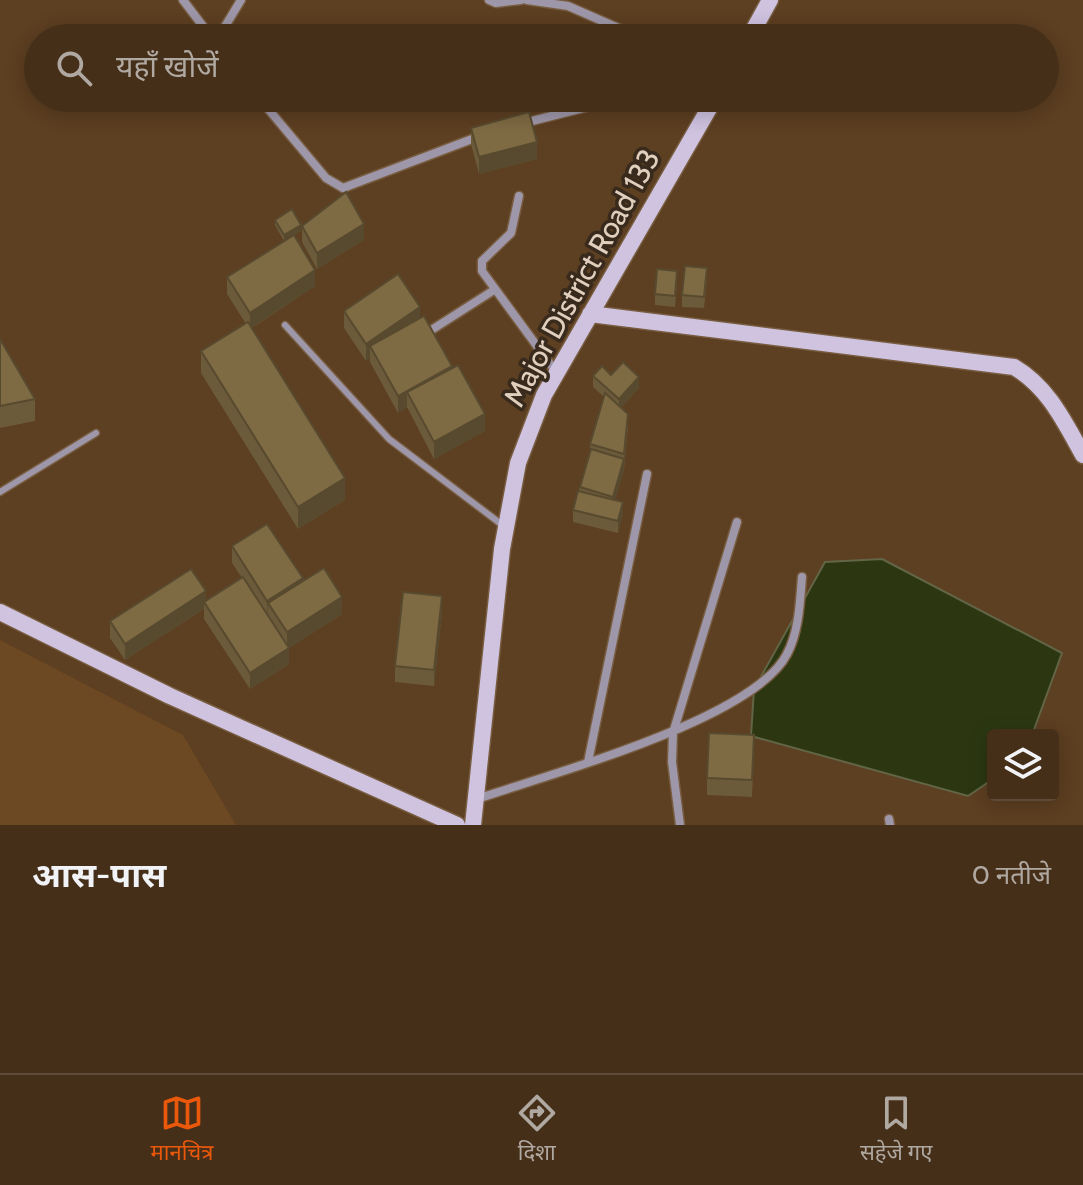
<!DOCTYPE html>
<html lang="hi">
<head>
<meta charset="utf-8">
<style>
	body { margin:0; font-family:Cabin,"Noto Sans Devanagari",sans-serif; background:#4d3722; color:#f1f3f6 }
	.controls { position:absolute; right:24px; bottom:24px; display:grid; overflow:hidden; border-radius:8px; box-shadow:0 4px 20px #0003 }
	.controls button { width:72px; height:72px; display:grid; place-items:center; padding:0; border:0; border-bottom:2px solid #5e4a38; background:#462f19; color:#f1f3f6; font:40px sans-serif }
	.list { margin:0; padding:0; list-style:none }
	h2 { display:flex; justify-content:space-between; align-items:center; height:104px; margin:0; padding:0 32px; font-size:34px }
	h2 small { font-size:26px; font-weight:400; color:#b0a9a2 }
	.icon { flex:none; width:44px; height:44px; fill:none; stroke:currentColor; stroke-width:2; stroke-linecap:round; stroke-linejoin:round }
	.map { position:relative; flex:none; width:1083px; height:825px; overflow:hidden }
	.search { position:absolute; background:#462f19; box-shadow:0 4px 20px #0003; left:24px; right:24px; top:24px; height:88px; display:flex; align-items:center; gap:20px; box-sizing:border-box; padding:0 28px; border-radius:44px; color:#b0a9a2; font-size:30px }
	.sheet { height:248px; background:#462f19 }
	nav { display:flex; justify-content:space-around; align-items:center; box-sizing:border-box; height:112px; border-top:2px solid #5e4a38; background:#462f19; font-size:22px; color:#b0a9a2 }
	nav a { display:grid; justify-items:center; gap:4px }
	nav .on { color:#ea580c }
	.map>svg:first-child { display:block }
	.built { fill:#6c4823 }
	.water { fill:#2c3712; stroke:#626546; stroke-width:2 }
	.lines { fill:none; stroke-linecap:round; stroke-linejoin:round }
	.lane-casing { stroke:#775c40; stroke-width:9 }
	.street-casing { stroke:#775c40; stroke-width:11 }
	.secondary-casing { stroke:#775c40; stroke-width:19 }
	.lane { stroke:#9e97a9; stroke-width:6 }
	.street { stroke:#9e97a9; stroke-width:8 }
	.secondary { stroke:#cfc3e0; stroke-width:16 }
	.wall { fill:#6c5b3a }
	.shaded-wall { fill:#584a2f }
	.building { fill:#7e6a43; stroke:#584a2f; stroke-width:2 }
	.labels { text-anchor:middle; stroke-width:7; stroke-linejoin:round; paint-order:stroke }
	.street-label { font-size:30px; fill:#e1cfbe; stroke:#382a1c }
</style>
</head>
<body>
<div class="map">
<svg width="1083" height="825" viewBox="0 0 1083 825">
	<rect width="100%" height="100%" fill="#5d3f21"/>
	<path class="built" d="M0,640l183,95 53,90h-236z"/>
	<path class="water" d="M882,559l180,94 -30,82h-39v44l-25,17 -217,-60 3,-47 71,-127z"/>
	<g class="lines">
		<g class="lane-casing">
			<path id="lane" d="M285,325l104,114 116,88
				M0,492l96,-59"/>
		</g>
		<g class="street-casing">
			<path id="street" d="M183,0l29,38
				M489,0l7,3 25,-3
				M527,0l41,6 73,32
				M218,38l23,-38
				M259,98l67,80 17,10 137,-52
				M524,123l75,-19 62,-6
				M519,196l-8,37 -29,28v10l74,101
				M433,329l61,-39
				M588,762l59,-288
				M477,799c72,-25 276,-79 310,-145 12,-22 13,-53 15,-77
				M889,819l1,6
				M680,825l-8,-63 1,-29 64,-211"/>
		</g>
		<g class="secondary-casing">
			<path id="secondary" d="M749,38l21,-38
				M590,314l424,53c34,20 50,54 69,88
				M0,612l170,84 287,129
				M473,825l29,-276 16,-86 26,-68 171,-297"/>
		</g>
		<use href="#lane" class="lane"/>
		<use href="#street" class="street"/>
		<use href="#secondary" class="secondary"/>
	</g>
	<path class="wall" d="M471,128l66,31 -58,15 -8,-30z
		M275,220l26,11 -7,4 21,51 -63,42 93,172 -47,29 -97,-156v-22l45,-27 -19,-30v-17l57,-36 -9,-16z
		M302,226l62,14 -47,29 -15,-27z
		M707,279l-3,29 -22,-1v-12z
		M677,283l-2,24 -20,-2v-11z
		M344,311l76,7 32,50 33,63 -51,28 -27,-52 -9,6 -28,-51v-4l-4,3 -22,-33z
		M0,339l35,60v22l-35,7z
		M611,375l28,13 -18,20 7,18 -4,44 -9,30 8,14 -5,19 -45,-11v-12l17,-59v-7l14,-47 -11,-10v-11z
		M232,546l71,35 39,33 -53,34v16l-39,25 -46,-70v-10l-79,51 -15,-22v-17l96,-20 36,-23 -10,-15z
		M442,613l-8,73 -39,-4v-16z
		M754,752l-2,45 -45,-2v-17z"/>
	<path class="shaded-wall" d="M790,98h18v1l-18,6z
		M537,142v17l-58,15v-17z
		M364,224v16l-47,29v-16z
		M301,225v6l-17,10v-6z
		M315,270v16l-65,43v-16z
		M420,307v17l-50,22v12l-4,3v-17z
		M452,366v17l-45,9v15l-9,6v-17z
		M639,377v11l-20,22v-11z
		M485,414v17l-51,28v-17z
		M628,414l-4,56 -11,38v-11l11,-37z
		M345,478v22l-47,29v-22z
		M623,502v12l-5,19v-12z
		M303,578v17l-35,8 -1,15v-17z
		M206,591v14l-2,-3v7l-79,51v-16z
		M442,596v17l-8,73v-16z
		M342,597v17l-53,34v16l-39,25v-16l37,-24v-17z"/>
	<path class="building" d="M529,112l8,30 -58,15 -8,-29z
		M346,192l18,32 -47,29 -15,-27z
		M292,209l9,16 -17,10 -9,-15z
		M294,235l21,35 -65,43 -23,-36z
		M685,266l22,2 -3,29 -22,-2z
		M657,269l20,2 -2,25 -20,-2z
		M398,274l22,33 -54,37 -22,-33z
		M424,316l28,50 -54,30 -28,-50z
		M248,322l97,156 -47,29 -97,-156z
		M0,339l35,60 -35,7z
		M623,362l16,15 -20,22 -26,-23 9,-10 9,9z
		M458,365l27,49 -51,28 -27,-50z
		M605,393l23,21 -4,40 -34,-10z
		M591,449l33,10 -11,38 -33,-10z
		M578,491l45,11 -5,19 -45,-11z
		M267,524l36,54 -36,23 -35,-55z
		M324,568l18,29 -55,35 -19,-29z
		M191,569l15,22 -81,53 -15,-23z
		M243,577l46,71 -39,25 -46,-71z
		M403,592l39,4 -8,74 -39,-4z
		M709,733l45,2 -2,45 -45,-2z"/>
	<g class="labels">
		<g class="street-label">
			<text transform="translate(582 278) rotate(-61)" y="10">Major District Road 133</text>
		</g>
	</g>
</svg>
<div class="controls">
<button><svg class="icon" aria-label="layers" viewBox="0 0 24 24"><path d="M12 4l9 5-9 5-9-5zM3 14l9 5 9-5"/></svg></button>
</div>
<div class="search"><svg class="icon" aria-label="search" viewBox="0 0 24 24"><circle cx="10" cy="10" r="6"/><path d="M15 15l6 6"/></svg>यहाँ खोजें</div>
</div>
<section class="sheet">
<h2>आस-पास<small>0 नतीजे</small></h2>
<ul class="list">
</ul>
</section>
<nav>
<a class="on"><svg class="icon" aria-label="map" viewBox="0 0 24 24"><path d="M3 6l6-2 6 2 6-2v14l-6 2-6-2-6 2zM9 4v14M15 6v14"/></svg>मानचित्र</a>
<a><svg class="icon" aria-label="directions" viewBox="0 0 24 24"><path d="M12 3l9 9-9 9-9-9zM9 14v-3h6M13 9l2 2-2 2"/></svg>दिशा</a>
<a><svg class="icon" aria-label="saved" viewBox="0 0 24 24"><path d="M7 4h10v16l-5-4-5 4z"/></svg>सहेजे गए</a>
</nav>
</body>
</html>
